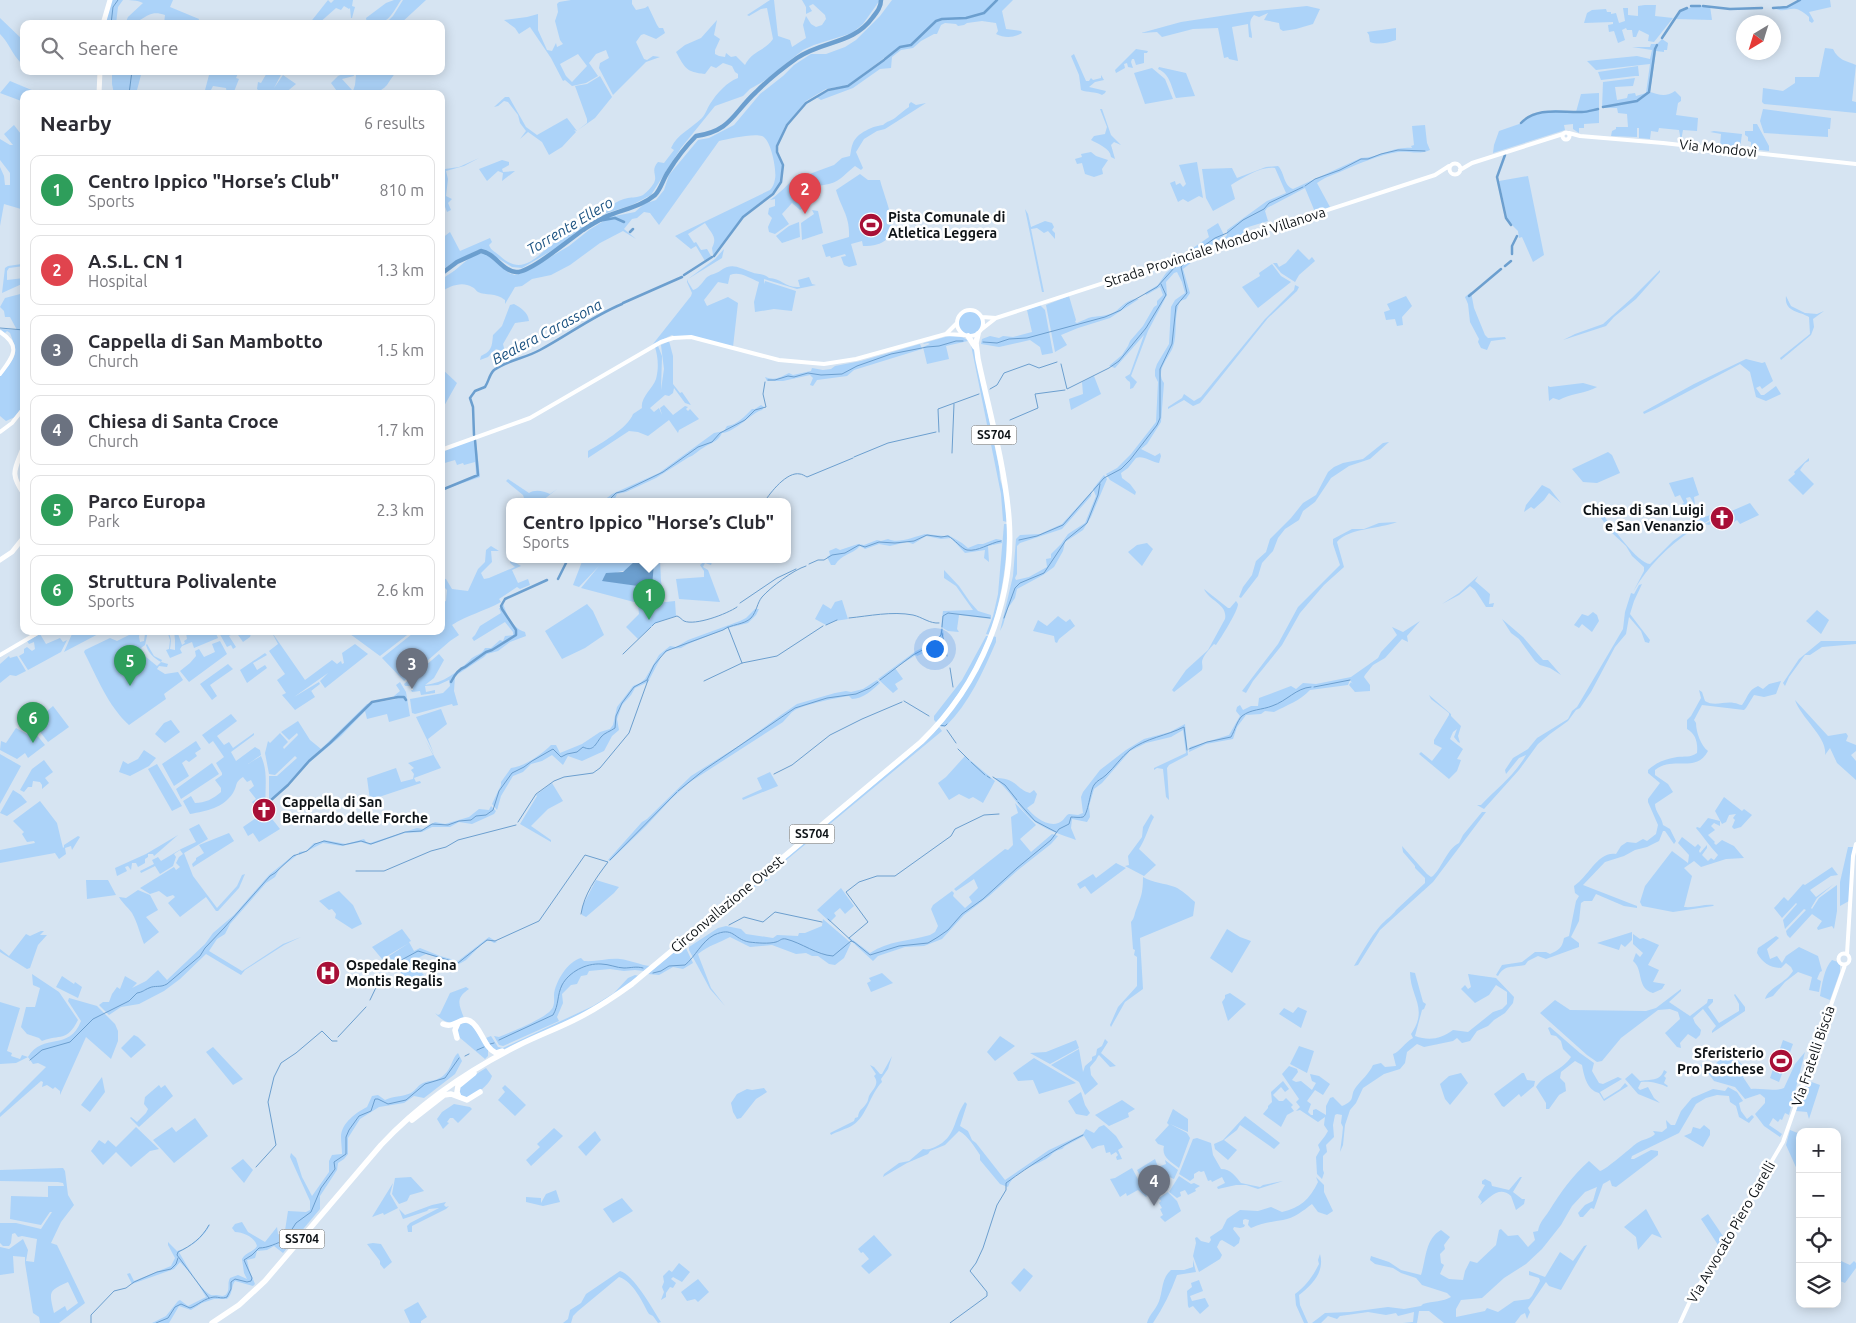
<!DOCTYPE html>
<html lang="en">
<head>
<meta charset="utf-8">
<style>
	body { margin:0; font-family:Ubuntu,sans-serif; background:#f2f2f3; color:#2b2b33 }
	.controls { position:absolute; right:15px; bottom:15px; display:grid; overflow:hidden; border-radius:10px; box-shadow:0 2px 12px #0003 }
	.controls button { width:45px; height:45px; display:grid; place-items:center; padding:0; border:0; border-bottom:1px solid #e1e1e2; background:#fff; color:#2b2b33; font:25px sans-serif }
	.compass { position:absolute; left:1736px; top:15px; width:45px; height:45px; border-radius:50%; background:#fff; box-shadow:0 2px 12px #0003; rotate:218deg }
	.you { position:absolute; left:934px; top:648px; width:18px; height:18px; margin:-12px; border:4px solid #fff; border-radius:50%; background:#1a73e8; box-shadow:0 0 0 8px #1a73e833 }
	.badge { display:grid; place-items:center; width:32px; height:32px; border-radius:50%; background:#a81037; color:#fff; font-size:16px; font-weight:700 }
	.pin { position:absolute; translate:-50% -41px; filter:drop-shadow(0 1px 2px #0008) }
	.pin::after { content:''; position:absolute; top:26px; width:18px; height:15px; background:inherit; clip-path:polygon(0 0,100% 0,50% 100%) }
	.popup { position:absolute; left:506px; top:498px; width:285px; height:65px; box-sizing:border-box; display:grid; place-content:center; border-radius:10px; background:#fff; filter:drop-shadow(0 1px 4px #0005); font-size:16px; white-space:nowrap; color:#7c7c81 }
	.popup b { font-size:19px; color:#2b2b33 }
	.popup::after { content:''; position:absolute; left:50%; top:100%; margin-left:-10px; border:10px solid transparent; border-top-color:#fff }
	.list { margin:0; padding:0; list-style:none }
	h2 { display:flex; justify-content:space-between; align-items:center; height:65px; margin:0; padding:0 20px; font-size:21px }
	h2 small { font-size:16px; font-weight:400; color:#7c7c81 }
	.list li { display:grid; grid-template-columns:32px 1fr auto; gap:15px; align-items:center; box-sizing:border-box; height:70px; margin:0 10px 10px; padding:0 10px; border:1px solid #e1e1e2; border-radius:10px }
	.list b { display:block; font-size:19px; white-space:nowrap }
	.list p { margin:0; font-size:16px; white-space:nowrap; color:#7c7c81 }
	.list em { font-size:16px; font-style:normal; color:#7c7c81 }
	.icon { flex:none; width:28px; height:28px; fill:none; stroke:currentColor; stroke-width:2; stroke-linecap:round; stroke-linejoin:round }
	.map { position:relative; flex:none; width:1856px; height:1323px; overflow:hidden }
	.search { position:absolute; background:#fff; box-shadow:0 2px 12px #0003; left:20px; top:20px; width:425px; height:55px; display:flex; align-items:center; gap:12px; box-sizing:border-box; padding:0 18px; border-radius:10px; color:#7c7c81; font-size:19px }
	.panel { position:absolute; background:#fff; box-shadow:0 2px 12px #0003; left:20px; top:90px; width:425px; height:545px; border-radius:10px }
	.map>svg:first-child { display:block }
	.green { fill:#acd3f9; fill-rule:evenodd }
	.water { fill:#6c9fcf }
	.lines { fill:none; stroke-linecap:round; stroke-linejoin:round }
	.stream { stroke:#6c9fcf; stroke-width:1 }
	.canal { stroke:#6c9fcf; stroke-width:2.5 }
	.river { stroke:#6c9fcf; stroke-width:4.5 }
	.secondary { stroke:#fff; stroke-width:4 }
	.primary { stroke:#fff; stroke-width:5 }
	.trunk { stroke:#fff; stroke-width:5.5 }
	.labels { text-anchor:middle; stroke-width:5; stroke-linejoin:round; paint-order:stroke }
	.shield { fill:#fff; stroke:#565a5d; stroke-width:1 }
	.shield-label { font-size:12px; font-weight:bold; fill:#0e1317 }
	.street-label { font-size:14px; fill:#0e1317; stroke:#fff }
	.poi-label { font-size:14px; font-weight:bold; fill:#0e1317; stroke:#fff; text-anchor:start }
	.water-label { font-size:15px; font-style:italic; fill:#1c5382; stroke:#fff }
</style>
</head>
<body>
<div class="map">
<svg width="1856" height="1323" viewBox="0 0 1856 1323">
	<rect width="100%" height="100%" fill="#d6e4f2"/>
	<path class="green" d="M111,0h62l-3,7 29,12 -1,5h-34l1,-9c-19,-7 -21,9 -40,9l3,-7 15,-14c-6,-3 -13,-3 -20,-3l-5,7 -2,17h-11z
		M328,0l3,3 3,-3h19l-1,6 3,1 -3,11h-1l-1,-10 -1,1 -5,-3 -3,4 -5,-2 -18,16h-9z
		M394,0h7c-11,17 -12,24 -34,24l-1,-6 20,-15z
		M403,0h23l-26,24h-15l8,-8z
		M571,0h61v4l4,6 9,-2 3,-2 9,19 2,3h4l2,5 -9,6 -12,-5 -3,1 -5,7 8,17 3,1 6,-4 7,1 -14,5 -33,33 -14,-27 1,-5 9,-5 -3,-8 -10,4 -7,9 9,13 -12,7 -14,3 -7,-6 -2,1 -12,-23 -21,-31 -11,7 -4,-6 -11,-8 23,-3 11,-3v16l9,20 5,1 4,-8 1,4 6,-3 -3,-4 -5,-19 3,-9 -1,-8 2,-2zM578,54l9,12 -15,16 -6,-6 -6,-12z
		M770,0h4l4,36 12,4 2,7 14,-9 -3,-13 3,-9 5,8 5,3 6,-2 4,-6 -1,-4 -12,-11 -4,2 3,5 -6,3v-7l-4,-7h78l-17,24 -11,9 -38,12 -11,5 -39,31 -14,8 -7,7 -28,10 -34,42 -30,47 -19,10 -25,8 -9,4 -22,15 -18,15 -36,21 -10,-1 -24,-15 -10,-2 -26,13 -11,8v-32l9,-7 10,19 30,-13 2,4 -3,3c2,6 7,7 11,11 23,21 36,0 54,-13 14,-10 31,-16 37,-34 14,4 24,-9 37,-11 5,-1 9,0 15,-3 4,-3 8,-7 11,-12 4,-8 -4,-12 4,-21l6,1 10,-13 -3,-2c6,-14 20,-19 31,-30 4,-5 5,-9 8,-14 7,-11 17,-22 28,-26v-4l-3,-2 -3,-6 -9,-3 -7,5 -5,-2 -6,8c-19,-2 -20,-6 -29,-22l9,-7 16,-7 16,-18 -3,15 6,4 -5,11v4l4,2 6,1 1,-4 5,4 5,-1 9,9c7,-14 20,-14 28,-26l-6,-31 -6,1 -12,7 -2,-1z
		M892,0h104l-4,7 5,-7h16l-11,11 4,18 15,2 1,2c-8,5 -18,5 -26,1l2,-3 -2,-8 -14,-2 -15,2 -3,2 -6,1 -2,-2 -11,-1 -4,2 -4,9h-3l-13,7 -8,7 -12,2 -9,7 -1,11 -11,1 -27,19 -32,12 -5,-3 13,-6 21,-5 50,-38 12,-3 25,-24 12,-2h17l17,-6 -18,5h-23l-6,3 -24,23 -13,3 -51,38 -22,4 -20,12 -21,25 -8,19 -1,6 6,14 -2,18 -8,10 -29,23 -30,39 -1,-7c6,-11 -1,-15 -7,-25l-17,11 6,9 2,-1 5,8 6,-1 4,7 -6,5 -9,-15 -5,3 -16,-13 95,-46c3,-3 4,-6 5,-11 2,-8 -4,-40 -13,-43 -9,-3 -34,3 -43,5l-60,84 -9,-12 -6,-1 -7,6 -5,1 -8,10 12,10 -13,-8 -23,12 -30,22 -19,10 -19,4 -10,7 -7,1 -10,17v-4c-10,-8 -19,-4 -27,-8 -2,-1 -3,-4 -6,-5 -10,-6 -22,-1 -31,5v-12c3,-3 7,-5 10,-7 11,-7 20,-20 34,-20l24,20 6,2 10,-3 44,-26 20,-16 21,-13 25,-5 9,-8 12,-4 8,-10 5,-15 29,-35 11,-2 25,-13 26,-31 23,-18 11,-11 17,-11h15l19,-7 11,-7 24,-24z
		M1800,0h30l1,7 -22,5 5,9 -2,2 -3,-2v-4c-17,-16 -20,-3 -33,-8l11,-2z
		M1645,5h11l-1,11 18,2 -19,24 -6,-1 1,-6 -10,-5 -3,7h-3l-1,-7h-5l-1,-2 -4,2 3,10 -7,3 -4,-12 -5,1 -1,-7 5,-1v-2l-29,1 3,-10 5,-3 14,-1 1,3h4v2l5,-1 3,10 6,-2 -2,-13h5v7l10,1v-10z
		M1307,6l13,3 -7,15 -17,5 -13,2 -3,-2 -1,-6 -15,-3 4,-7 -9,4 -5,-2c-7,7 -2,14 -2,23l-3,-1 -1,-13 -16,3 6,34 -9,-2 -1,-2 -4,1 -6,-30 -25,1 -31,8 -5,-5 -16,1 40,-11 66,-10z
		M1694,6h16l2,14 -36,-1 5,-8z
		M0,18l24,23v18l-3,4c-9,-9 -12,-20 -21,-29z
		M1396,28v12c-8,3 -18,5 -26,2l-1,-7 -2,-3z
		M1662,39l6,4 -1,7h-3v2l-8,-1 -6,41c9,3 17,5 25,-1l6,6v4l-3,2 -2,12 22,3 -1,13 -14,-1 -2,11 -2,-11 -20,-2 -1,4 -7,-1 -1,8 -11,-1v-10h-2v9l-26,-1 1,-5 4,-2v-2h12l-1,-13 -9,-1 -1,-5h-15l1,-26 32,-4 -2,8 -18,1 2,13 10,-2 1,-4 7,-1 1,3 10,-3 4,-29 -54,6 -9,-9 50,-5 13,3 2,-9 -20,-3h18l1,-3h6z
		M1825,48l8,1c5,11 13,12 23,16l-4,36 4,1v11l-92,-9 -2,-2 1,-14 20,3 12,-8v-6h24z
		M1136,49l12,2 -1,2h-3v10l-8,2 -2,-6h-2l-1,3 2,6 -5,-1 -1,-4 -3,1 1,4 -9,5 -1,-3z
		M1074,54l12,27h3l2,-3 2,2 8,-2v-3l3,5 -9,2 -6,5 17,4 -1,2 -3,2c-7,-4 -14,-2 -21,-5l-2,-15 -8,-19z
		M1638,66l1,10h-4l-34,4 -3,-8z
		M1159,67l27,6 9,23 -19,2c-5,-12 -6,-24 -18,-29z
		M1152,68l13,11 8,20 -28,5 -11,-31z
		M112,71h30l-6,23h-22l-2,-10z
		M210,71h29l-3,7 3,1 -6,15h-6l-1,-6 -13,-2 -4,8h-5z
		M268,71h15l-9,17 9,-13 13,9 -12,10h-22l-5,-5 1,-7 3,1z
		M350,71h3l1,5 -12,3 10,11 -2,4h-11l-8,-11 7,-7z
		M364,71h33c-4,5 -7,9 -10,14 -8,10 -24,9 -35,9l3,-9 1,-10z
		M600,76l12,21 -17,21 -17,12 9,-7v-4l-12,-33 12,-2z
		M10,81l24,10 4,3h-14v8l-24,-9z
		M1599,93v30l-15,1v4h-5v5l-6,-4v-5l-9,1 1,5 -72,23 1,-8 5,-14 23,-8 3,-4 9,-4 21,-5 21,2 5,-18z
		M505,97h4l17,30 11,8 30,-17 10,13 -3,-1 2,2 -14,15 -13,8 -7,-13 -14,-10 -8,7 6,-8 -6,-8 -2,-8 -10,-13 -4,-1 -6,5 -4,1z
		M911,102l5,3 10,-2 -41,26 -8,2 -13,8 -8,13 7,16 -2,2 -6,-4c-17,14 -16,18 -40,20l-4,10 -5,3 2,5 -8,6 -8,-7 -10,11 7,10 -14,10 -6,-2 -1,-5 4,-9 -4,-4 1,-6 6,-2v-7l-5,1c6,-4 18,-15 22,-20l6,1 6,-5 30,-11 8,-7 8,-2c1,-4 1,-9 3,-13 4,-10 20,-17 30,-18 4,-4 8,-4 12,-7 5,-4 9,-8 14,-11v-3z
		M1100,109h2l9,26 10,10 -7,-3 -3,3 4,14 -4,-2c-1,-9 -13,-13 -20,-17l3,-4 11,-2 2,-7z
		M1763,109l68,9 -1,11h-2v8l-64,-4 -4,-12z
		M1753,124h4l12,22v5l-18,-2v-7l-3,-1v-4l-3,-2v-4h8z
		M14,125l10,13v70l-3,1 -17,-5 -4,22v-59l4,9 1,9h5v-12l-10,-13v-21l10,6h3l-9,-11z
		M1425,125l2,18 3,7c-10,5 -21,1 -32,2 -19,3 -38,11 -56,19 -9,4 -17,6 -25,12l13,24 -15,5 -10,-24 -38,20 -2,3 3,10 -23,7 3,5 -29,11 8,-9v-5l40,-29 19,-8 -11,-25c-15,-2 -32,10 -44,17l4,14 -22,12 -7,-13 -4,-29 30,-1 5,10 29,-11 12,-1c7,7 5,19 15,23l68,-31c17,0 32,-12 51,-10l-1,-2 3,-1 -2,-19z
		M1714,131l28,3 -2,14 -20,-2 1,-12 -11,-2z
		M1091,152l5,4 12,4 -6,9 1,5 -9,3 -9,-3 -3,-11 -5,1 -2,-5 7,-2 -1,-3z
		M479,158l-15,8 -18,5 2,8 -2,17 6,3 -4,4 3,7 -4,2 -6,-16v-31l4,4 14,-2z
		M502,160l7,2v3l-7,4 1,3 12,-1 -13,10 1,-8 -5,-2 -11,10 -8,-12z
		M1197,162l6,36 -4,-2 -11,6 -5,-3 -5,3 -8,-19 5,-2 1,4 4,-2 3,4 3,-3 -7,-19z
		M860,174l8,6h12c7,27 29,66 -17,66l-1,-5 -11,3 6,21 -8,2 -5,-2 -3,-8 5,-1 -1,-2 -14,4 -1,-2 -4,1 -4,-12 27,-8c1,-21 -7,-27 -13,-47z
		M1528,176l16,79 -11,7 -11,-25 -3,1 -1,-7 -10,-10 -9,-40z
		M1025,209l3,5 3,13 14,-6 7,2 2,4 -2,3 3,3v6l-7,-8 -4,2 -7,-5 -6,1 13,63h-2z
		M812,210l6,1 5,22 -21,7 -1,-17 13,-9z
		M799,222l1,15 -18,6 -6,-7 13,-10z
		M1218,223l6,12c-9,10 -20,14 -33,18l-1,-3 19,-13 -2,-7z
		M724,249l-2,9 -34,21v3l5,8c6,-2 8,-6 13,-12 4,-4 10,-4 14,-7 12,-9 19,-3 31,1 7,3 13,1 18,6 12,0 16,10 31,9l-2,-7 11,-3 3,7 4,1 -19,4 -33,-10v5l1,-3 31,10 -4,20 -18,-2 -19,3 -1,-10 5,-20c-10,-4 -19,-11 -29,-7l-2,9 -10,-2 -14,18 3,6 21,-9 10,6 -5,44 -42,-11h-17l-2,-1 -19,9 38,-48 1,-3 -5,-11 1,-3 27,-20z
		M1298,249l11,11 3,-3 3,4 -16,14 -4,7 -14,-9 -8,-10h4l2,4 7,-4z
		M1195,255l-3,7 -9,7 7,24 -4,6 -6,2c-7,16 -2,32 -7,46 -5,12 -18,24 -9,36l-3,39 -14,22 -6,5 14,7 5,-3 1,3 -2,7c-8,-1 -16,-8 -23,-5l-8,10 -7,5 1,5 8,6 6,8 -1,3 -25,-15 -4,-6 11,-6 14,-14 25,-32 2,-40 -3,-6v-6l2,-6 12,-20 2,-37 4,-7 10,-7 -3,-11 -5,-10 -3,1 -8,9 1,13 -19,36 -17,45 6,6 -4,6 -3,1c1,-11 -1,-5 -5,-12l5,-3 14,-39 -29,33 -6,-2 13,-11 6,-9 2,-5 13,-15 11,-19 3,-2v-4l6,-6 -3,-8 -14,8 -1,-2 13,-8 8,-12 16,-13z
		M22,264l2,2 -15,2 -2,3v9l17,-2v5l-22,10 3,-25 3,-2z
		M1272,264l9,12 10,6 -33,26 -16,-21 18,-11 -1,-3z
		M1660,270v2l-24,27 -22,18 -8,9 -43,14 12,-6 28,-10 29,-26z
		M1295,285l4,2 -2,4 -29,27 -68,85 -7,3 -9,-6 -16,9v-2l14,-9 2,-4 10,7 7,-4 64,-78 29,-29z
		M1471,292l3,16 11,27 3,3 17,-1 1,2 -15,2 -4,9 -6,-2 -3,-6 1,-3 -9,-17 -2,-18 -3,-7z
		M24,293v112l-9,12 -9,4 -6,-5v-40l13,-17 2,-5 -1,-10 -4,-11 -3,-2 -2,2 -5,-4 17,1 -7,-13h-5l-1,-6 -4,-4 5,-9z
		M1069,296l7,24 -1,2 2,1c5,-2 10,-5 15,-6 8,-1 17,-1 24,-6 5,-4 14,-14 23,-12l-29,19 -32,10 -17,7 6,10 -12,7 -9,-47z
		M1406,296l6,10 -10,11 1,8 -6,1 -2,-7 -9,1 -2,-8 6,-2 -3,-6z
		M1786,296l5,10 14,7 12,1 7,-3 -11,8 1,8 -3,8 -30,25 -1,-2 30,-24 -1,-17c-10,-6 -25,-5 -23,-21z
		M514,304c7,4 14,8 15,17l-14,2 -12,21 1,4 -3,7 -2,-5 -3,-1 -8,8 -8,3 1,-4c11,-5 11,-10 12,-21l9,-9 8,-21z
		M1040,305l5,5 8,43 -11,2 -2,-8 -10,-7 -31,7 -18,-3 1,-5 8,-3 9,2 4,-2 10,1 19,-5 -5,-22z
		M958 323a12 12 0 1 1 24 0a12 12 0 1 1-24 0Z
		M949,336c14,0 21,2 26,16l24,115 1,12 4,14 3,29 -4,-1 -2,-27 -30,-149 -3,-4 -22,5 3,13 -22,5 -4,-17 7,-3 -2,-1 -5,1 1,-1z
		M669,341l4,15v28l7,9 2,-1 9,13 -6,-2 -11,-15 -1,5 -4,3 -4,-1 -15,13 4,4 5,-4 3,7 -2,-7 4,-3 9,10 12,-9 3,1 -2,2 2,2 2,-2 9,10 -20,11 -1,3 -9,-13 -21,16 -10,-4 -9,-1 -41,27v-7c12,-7 40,-23 45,-37l9,-6c-2,-10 11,-20 14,-29 3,-11 2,-22 -1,-32l3,-1 4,10 -1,34 3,-21 -3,-24z
		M920,344l2,5 -68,21 -7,6 -30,4 -4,6 -3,-1 3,-7 -3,-3 -27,6h-16l-2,-4c10,4 16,0 24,-4l4,2 18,-4 1,-3 11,2 8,-1 4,-3 26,-5z
		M1746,359l16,4 3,-1 8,19 -11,8 -2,-3 -4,2 5,7h3l12,-9 5,8 -15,7 -10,-4 -6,-25 -10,-8 -85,45 -11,5 -1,-2 51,-28z
		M441,368l16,15 -14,25 -2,12z
		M1094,376l7,18 -30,16 -2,-11 14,-5 -1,-12z
		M1583,383l14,4c-10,6 -28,7 -38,13l-6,-2 -4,3 -1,-15 2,1z
		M761,405l3,2 -2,3c-8,1 -28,23 -40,23 -4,9 -12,10 -19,15 -6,3 -8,7 -14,9l-33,21 -30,14 -9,2 -3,7h-11l9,-7 47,-21 55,-40 10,-2 3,-5c10,-1 18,-10 25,-17h3z
		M473,440h3l4,37 -35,12 -2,-1 31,-11 2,-4 -1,-11 -11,3 -1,-2 -6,2 -2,-5 -14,4v-13z
		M1389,442l-19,17 -21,7 -18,12 -16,24 -12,9 -4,9 -14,9 -7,9 -5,13 -11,12 -4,13 -17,22 -2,-1 4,-10 9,-12 4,-14 10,-9 4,-13 21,-21 12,-15 13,-8 12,-23 6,-5 9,-4 20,-4 20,-16z
		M1608,452l4,3 8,18 -23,10 -14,-1 -11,-13z
		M1809,458v3l-4,2 -5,7 14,14 -11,11 -15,-15 7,-6 -1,-2z
		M1104,475l3,4 -16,38 -8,13 -18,12 -2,9 -9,16 -11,8 -26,14 -2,9 -7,10 -5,17 -3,6 13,-55 3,-37 4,-4 20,-1 22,-10 30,-33 -1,5 -29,33 -42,14 -3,3v28l-2,4 1,2 13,-3 18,-10 -1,-8 5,-1v-4l10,-10 7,-10 17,-11 11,-27 -3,-7z
		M1693,477l6,18 -5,2 1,8 -5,-8 -4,1 3,9 -9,-2 4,-2 -4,-8 -5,2 -6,-14z
		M508,479l21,14c6,-4 15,-2 21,1l7,-5 -15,12h-17l-2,-6 -17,-14z
		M1542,485l8,4 11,14 -12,-10 -5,7 -10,9 -3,-2 -7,5 2,-7z
		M1750,503l9,12 -19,9 -3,-4 -6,4 -5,-5 -4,5 -4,-5 -9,6 -4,-1 15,-8z
		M1601,515h2c9,11 34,48 47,49l23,-23 21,-15 -3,-6 10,-5 1,3 8,-3 3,3 3,-2c-8,6 -17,9 -24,14 -25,17 -44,36 -59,62l11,-21v-4l-12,-11 -6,-10 -15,-14 -10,-14z
		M1397,522c-17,7 -49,6 -60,20l7,25 -20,18 -24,28 -18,32 -29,36 -7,12 -4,-2 36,-47 20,-37 42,-42 -7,-21v-5l19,-10h12l15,-6z
		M1004,524h3c1,38 -6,74 -17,111l-4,-1 7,-18 5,-22z
		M925,534l19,2 4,-1 14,8 6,5 10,-4h5l13,-5 6,1v3l-14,3 1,16 -5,-4 1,-8 -20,3 -14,-15 -10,1 -15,-3 -13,8 -6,-2 -17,4 -11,-2 -14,5 -5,-3c-8,9 -19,8 -25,19h-4l-4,-8 3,-2 -1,-4 7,-3 4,2 18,-6 6,1 13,-5 4,1 7,-2c10,5 26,-2 37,-5z
		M1147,543l6,6 -11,17 -14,-14 9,-7z
		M491,546l8,5h-8l1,11 -11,11 3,6 5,-1 26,-11 -5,-4 1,-3 10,6 -9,4 6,13 10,-4 2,6 -10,4 -3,-2 -18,12 2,3c-16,9 -34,13 -49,23l7,10 -9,6 -46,40 -22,-23 30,-24 -1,-2 -31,24 -30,-22 4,-3h87v-28l5,-2 1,-11 -6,-6v-6l5,1 6,10 16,2 10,-22 7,-7 1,-12z
		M583,559h77l1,22 3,19 -30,2 -53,-14 18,-22 -20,21 -6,-2zM635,561l18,1 -1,26 -50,-8 16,-8 9,-2z
		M707,559h6l-2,6 -6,-2 -2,4 5,3 12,32 -41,-3 -3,-20 28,-2v-6l-4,-6z
		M944,570l15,16 11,16 8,9 13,4v4l-32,-4 -2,14 2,3 -11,-1 -7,-4 2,-16 30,-1 -17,-24 -12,-8z
		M1478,576l-3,5 15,13 -1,10 5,-1 -1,4h-7l-11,-17 -5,-4 -11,9 -17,9 17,-11z
		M1642,584l-8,17 -4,13 20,26 -1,3 -4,-1 -4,-11 -12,-14 -3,17 -11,13 -24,45 -11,16 -4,2 -8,11 -18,13 -12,10 -19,26 -35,39 -7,-4h4c16,-17 33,-29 45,-50l-7,3 -13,16 -1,-4 8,-12 15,-9 9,-11 31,-19 4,-8 5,-4 46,-78 2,-17 6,-19 3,1 5,-9z
		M1204,589l24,19h2l6,-7 2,3c0,7 -17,34 -22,41l-2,-1c-4,4 -12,13 -12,18 0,2 1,5 0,8l-28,22 -2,-2 14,-20 22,-20 17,-31c3,-15 -16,-18 -21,-30z
		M842,600l6,19 -13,2 -9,4 -11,-6 8,-15 8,5 4,-7z
		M675,601l1,15 -21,7 -17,16 -12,-12 13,-13 -1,-9z
		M503,603c3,11 10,26 22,29l1,4 -16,6 -12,9 -11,3 -3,3 -29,19 -1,15 4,14 -5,1 -1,-2 -37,10 -3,-1 -2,-14 33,-6 7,-7 -1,-6 -11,5 -13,1 1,6 9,-2v3l-14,2 -1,-4 -8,1 -1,-2h2v-4h-8l-1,-2 35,-30 5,6 -10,18 -9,7c19,-2 32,-13 45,-25 4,-5 12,-5 15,-12h6l9,-8 3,1 2,-5 8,-1v-3l-8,-10 -31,19 -2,-3 3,-3 5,-9 21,-13 -2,-5h2v-4z
		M587,604l6,7 11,24 -19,13 -23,11 -17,-28z
		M755,609h4l-3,6 -8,8 -20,5 -40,16 -7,4 -10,1 -9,6 -14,27 -13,6 -4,7 -9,10 -5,14 2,11 -7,6 -8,15 -22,10 -14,-5 -5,9 -11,-10 -10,6 -11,3 -8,8 -10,4 -12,20 -4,14 -5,-6 9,-19v-3l10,-14c13,-1 31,-14 40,-23h5l4,8 22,-9 18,-12 10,-3 3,-4 4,-18 16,-21 7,-3 5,-4 14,-24 11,-9 6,1 12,-7 52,-19 6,-3z
		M1817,610l12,10 -8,14 -15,-13z
		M1593,612l4,3 2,6 -7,11 -10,-8 -3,4 -5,-3 8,-11 6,2z
		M1058,616l8,6 4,-3 5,7 -16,13 -2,4 -2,-1 -1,-6 -21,-5 5,-11 9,6z
		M1502,619l21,18 20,23h5l13,15 -11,-7 -10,-3 -5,-4 -16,-22 -8,-6z
		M1420,621l-13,15 1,6 -6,-3 -17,19 -12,7 -8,10 -1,2 6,8v6l-15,1 -6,-7 2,-3 2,2 -3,-4 -2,5 -38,5c-10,11 -23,15 -36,22l-9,-1 -4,3 -15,1 -9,12 -4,12 -27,5 -17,8 1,-5 39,-12 11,-19 -4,-5 1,-4 3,-2 3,5 8,-4h7l1,-8 32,-12 5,3 7,-6 13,1 35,-7 27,-19 3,-6 16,-17 -5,-8 11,5z
		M941,628l2,2 1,5c-6,9 -16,17 -27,21l-1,-1 -21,13 8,11 -8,5 3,5 -5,4 -15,-14 38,-28 18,-9 6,-7z
		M83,631h21l-40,21 8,-18z
		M137,631h3l-1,6 1,5 4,-1 1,-7 3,-3 -3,14 -4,3 5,9 11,9 4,-4c-7,-4 -13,-9 -15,-17l1,-1 7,12 8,4 -1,2 7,2 -1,3 -8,-1 -2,3 8,5 13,-2 5,8 -19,14 2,5 -37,26c-21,-19 -32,-48 -45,-73l1,-2 25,-12 7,3z
		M167,631c5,5 4,12 3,18l5,1v-10l-1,-9h3l5,14 3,-2 -1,-2 3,-2 -1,-6 4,1 3,-3h22l3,7 -24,10 -2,-6 -10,4 -2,3 2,4 -12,5 -4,-8 3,-1 1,-9z
		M218,631h6l2,3 4,-3h22l-2,6 -7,5 -7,-10 -7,4 7,11 -3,2 -2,-4 -4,2z
		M271,631l34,49 27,-20 5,4 4,-3 1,3 2,-1 -2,-10 13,-9 13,10 -43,34 -5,-7 8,-8 -34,24 25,-15 1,2 -9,7 -1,-2 5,8 -20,13 -13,-15 4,-2 -9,-13 8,-6 -16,-23 9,-7z
		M40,634l6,10 14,-6 3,4 4,-2 -6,12 -33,18 -9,-14 5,-3v-4l3,-2 5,4 3,-2 -1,-7 -5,2 -2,-3z
		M986,636h3l-22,46 -30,41 -3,-3v-4l28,-36z
		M993,636l3,1v5c-13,30 -27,61 -50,84l-4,1 -2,-1c23,-29 38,-56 53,-90z
		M220,641l7,13 -38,28 -9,-11 10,-8 6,-7 -1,-5 4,-2 5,8 11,-5 -3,-8z
		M1821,641h35v3l-34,3 -12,8h-5l-16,22 -4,9 -2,-3 16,-24z
		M265,653l2,2 -14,8 4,7 8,-5 2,3 -20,15 -7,-13z
		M9,656l1,2 7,-2 9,15 -10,5 -6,-1 -10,8v-19z
		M228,664l5,5 -23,16 7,11 -5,4 -12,-16z
		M877,680l3,3c-8,7 -17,16 -28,16l-3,-3c-10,1 -46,9 -54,14 -5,3 -8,8 -12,12l-93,60 -19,17 -25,27 -36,35 -2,-1 34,-38 5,-3 44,-43 49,-31 41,-30 16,-11 38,-11 11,-2 5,1 12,-3z
		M1781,681l-5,13 -12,3 -10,-2 -8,13 -2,2 -42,-5 -8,15 2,3c0,9 5,23 12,28 -12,23 -34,4 -53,19v5l13,9 5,8 -18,12c0,8 7,13 8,21l7,4 6,12 -2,3 -9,-13h-2l-4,10 -12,6 -12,3 -11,6 -19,6 -22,23 54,21v2l-13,-2 -28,-12 -4,7h-8l-3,2 -2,18 -8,16 8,6v4l-33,12 -8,-3 -10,5 -3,4c-13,3 -20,-1 -27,11l-2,-1 6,-10 20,-3 13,-10h11l4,2c9,-4 12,-6 14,-16l5,-2 7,-35 3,-5 -4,-3 -1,-7c15,-10 24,-35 42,-32l5,-8 6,-4 9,1 7,-4 4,2 9,-7 2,-9 -10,-23v-3l12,-16 -12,-10v-3c9,-8 17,-11 29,-13 8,-1 13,1 20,-4 1,-10 -1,-19 -10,-24v-9l4,-4 10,-18 -2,-8 3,2 3,9c9,6 20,0 29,2 3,0 5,2 8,2 6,-8 6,-15 16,-19l5,3 6,-5z
		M400,682l6,10 4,24 -21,6 -2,-8 -20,5 -2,-8 -24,25 -31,26 -22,24 -19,17v-27h8l20,-18 -2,-2 -20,19 -6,-1 -4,-21 3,-12 2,2 10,-10 8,9 -5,5 1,2 14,-14 -1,-2 -8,7 -8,-8 17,-11 12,19 11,9 46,-45 29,-5 -2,-3 6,-5 -4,-6z
		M1429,695l22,19v2l10,10 -3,10 2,7 -2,-1 -4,-5 3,-8 -4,3 -3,7 13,10 -6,10 4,1 -4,11 -8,8 -30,-25 2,-2 11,9 10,-13 -8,-4v-4l15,-25v-2l-18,-14z
		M1795,700l33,36 18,-3 2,3 -2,5 10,4v6l-5,4 5,6v19l-19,-17 -7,-15 -5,7c3,-17 -24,-37 -30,-55z
		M53,706l16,21 -21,15 -15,-19z
		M441,709l6,15 -19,15 6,15 -18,-37z
		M231,714l6,7 -20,15 7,9 5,-3 4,6 21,-15v2l-23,17 5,9 19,-14 5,3 1,5 -13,9 13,-8c8,17 3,34 5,51l-4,4 2,1 3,-2 1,3h-9l-7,-11 4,-3 -7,-9 5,-4 -3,-6 -4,2 -4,-5c-9,6 -5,8 -10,16 -10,15 -26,18 -43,21l-7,-13 8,-5 4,7c10,0 18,-4 26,-11v-4l-6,-8 7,-5v-2l-6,-10 8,-6 -11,-16 -4,3 -7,-9z
		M171,720l9,12 -15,11 -10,-9 9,-11z
		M1185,724l3,31 -19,10 -2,3 2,32 -3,-3 -3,-28 -6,-1 -3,2v-2l32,-15 -3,-23 -12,7 -25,6 -16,8 -28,32 -8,6 -5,17 1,11 -3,5 -15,-3 -1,9 5,12c-14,-5 -29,-10 -41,-18 -16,-12 -24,-32 -41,-44 22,-1 22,11 36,15l4,-3 3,4 -3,9 -7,5c7,9 25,23 36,12 2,-2 3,-5 6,-6l9,1 5,-2 -2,-16 2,-5 17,-22 26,-20 18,-11 26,-7z
		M939,727l3,4 -176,146 2,3 -12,6 -67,56h-3l240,-201z
		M16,728l11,6v-2l4,-4 14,17 -17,13 -3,-5 -8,6 -17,-9 1,-9 5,2z
		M425,740l16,28 -27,10 2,4 4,-1 1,2 -51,17 -3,-22 29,-10 5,14 12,-3 1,-5 -3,-4 3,-2 -6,-5 25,-8z
		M196,741l5,8 -6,4 2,3 -8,6 -3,-2 -4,3 7,13 -15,10 -12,-22z
		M144,750l12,8 -7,8 -19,10 -11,-4 4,-11 5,3 10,-5z
		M0,754l21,12 -21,38z
		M965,756l30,25 -12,22 -10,-6 -4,2 -10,-5 -10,6 -11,-17 8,-6z
		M44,760l9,12 -8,6 4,5 -7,6v-4l-2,-3 -7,-1 -1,6h-4l-4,5 -4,-2 12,-21z
		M212,763l7,11 -38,25 -5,-10z
		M157,764l25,42 -10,5 -24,-42z
		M770,772l8,14 -35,14 -1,-2 20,-9 -5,-11z
		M552,783l11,18 -15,8 -17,17 20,14v2l-31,-18 17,-28 -1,-1z
		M13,790l8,5 6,7 -20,14 -7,-3z
		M1724,797l18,14 2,-2 8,6 -11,12 -7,2 -2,-2 3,-7 -2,-2 3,-4 -7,1 -3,7 -4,2 -7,-13z
		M40,801l17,22 6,25 1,-1v-2l14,-9 2,1 -8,13 -1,-4 -6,2 1,6 -7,5 -4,-6 -55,10v-13l35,-7 -1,-2 -7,1 -5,-8 2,-2 -11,-11z
		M1015,803l21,22 -16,14 11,13 21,-18 6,2 -7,8 -33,26 -29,26 -25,19 -22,24 -18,7 -19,1 -27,9 -5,5 -24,-22v-2l21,16c18,-12 39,-12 60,-18l5,-3 3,-6 -7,-17 2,-4 19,-14 2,2 -1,3 12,12 7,-6 -3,-5 9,-9 -4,-9 -18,12 -2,-2 51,-40 3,1 5,-5 -2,-28 7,-4z
		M491,806l5,5 -2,3 -22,10 -13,-2 -9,5h-18l-10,5 -17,1 -35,12 -9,-3 -19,4 -19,-3 -24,12v-3l7,-1 8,-8h5l5,-3 22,4 18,-5 3,4h3l47,-15 6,1 12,-7 10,2 24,-7 10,-8 10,1z
		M1482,812h4l-53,70 -53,48 -22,35 -4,1c8,-14 16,-28 26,-40 5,-6 13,-11 16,-16l29,-27v-5l-10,-10v-2l-12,-14 -1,-6 25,28 4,3 2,-1c10,-10 14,-27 26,-33l4,-8z
		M262,814l4,3 3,-2 11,14 -21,13 -6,-9 -5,3 -5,-9z
		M1151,814l3,3c-6,11 -8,21 -15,32l17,16 -12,11 -19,-10 4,-1 -1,-9 14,-19 1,-10z
		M1708,818l12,3v5l-6,-3 -3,3 4,4 -7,5 7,7 -1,1 2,2 6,-5 12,6 10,12 -18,1 -25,8 -7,-6 -10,7 8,8 -8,31c11,1 20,-3 30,-2l-1,1 -40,6 -31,-6 -2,-4 5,-16 27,-35 16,12 1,-8 -11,-12 4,-6 13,10 3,-3 3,3 -2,4 1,2 7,-8v3l-5,7 6,6 3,-3 3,2 4,-5c-8,-8 -15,-19 -22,-27l1,-1 3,1z
		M199,824l9,15 -24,14 9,23 24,32 20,-22 5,-11 3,-1 -6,14 -21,23h-2l-10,-14 -26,20 -12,-14 7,-6 -2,-2 -6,2 -8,-6 -9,3 -10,-6 34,-21 2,3 4,-3 -4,-4 3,-6 4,-3 -3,-4 -6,4 2,3 -3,9 -13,8 -5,-8 -14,7 -1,-2 14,-7 -2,-4 6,-3 3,4 20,-12 15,-7 -7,-13z
		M229,833l5,8 -41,26 -1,-3 4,-4v-2l8,-5 -5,-8z
		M178,835l-24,21 -1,-2h-5v3l-3,2v4l-7,4 -2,-4h-4l-1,7 -3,-4 -3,1 2,4 -10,5 -2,-8 31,-14z
		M1848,847h5l-4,54 -9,5v-24z
		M295,854l1,2 -16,12 -5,9 -9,6 -36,41 -5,10 -8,5 -8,12 33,20 41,-27 18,-7 -17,8 -39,25 -4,5 -35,-21 -26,25 -16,12 -25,13 -18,3 -12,8 -10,-10 4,-3h6l3,-8 5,-7 3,2 5,-13 12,7 -5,5 14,-7 12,-11 9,10 38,-36 8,-11 21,-18 35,-40z
		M1116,863l10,5 -35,26 -6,-8 -5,3 -3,-5 16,-10 3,4z
		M1832,867l6,8 -7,1 -21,14 6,7 18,-13 -17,14 -6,10 1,1 7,-11 18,-13v26l-3,18 -2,-3 -14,4 -1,-2 5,-7 -10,-7 -22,24 -3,-3 -1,-4 20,-21 -2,-1 -19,20 -2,-9 14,-16 -1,-1 -14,15 -8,-10 10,-11 4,4 15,-17 2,1z
		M1143,877c10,6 21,6 32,10 7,3 14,10 20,15l-2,14 -53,22 3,51 -18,13 -14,25 -1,-2 8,-18 19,-21v-29l-3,-2 1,-5 -2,-1 -2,-27c4,-5 3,-7 5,-12 5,-13 7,-17 7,-33z
		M86,880h22l8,15 -29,4z
		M596,880l23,7 -5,6 -28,24 -4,-2v-8z
		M841,888l13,18 -9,8 -5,-6 -6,5 2,3 -6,6 -13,-12z
		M138,890l12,5 8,15 -12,7 13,15 -15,12c-4,-10 -6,-20 -12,-31 -4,-6 -9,-9 -13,-16l7,1z
		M339,891l14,14 9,19 -10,5 -17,-11 1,-4 -4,-5 -3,1 -10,-9z
		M823,919l28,24 -7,15 -9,7 -6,-1 -11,-8h-6l-6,-3 -10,1 -24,-9 -22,2 -20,-10c-11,6 -21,8 -32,17l1,3 12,31 14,18 -15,-17 -21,-39v-3l29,-19 8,-2 15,3 5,5 27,4 4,-3 21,1 1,-3h6l17,-7z
		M402,929l9,12 -2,1 5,9 6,-3 20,8 18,5 31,-24 8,5 -3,1 -5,-3 -7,4 -16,16 -7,4 -33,-10 -12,6 3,8 8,8 -10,9 -19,-16 -3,-6 2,-1 -1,-2 -2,1 -3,-5 20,-13 -27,16 -10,-12z
		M1227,929l13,8 11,4 -19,32 -22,-15z
		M41,931h3l-4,4h7l-9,10 -8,23 -3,1 -27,-17v-3l9,7 17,-22 4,2z
		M1632,932v8l-7,7 -4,-3 -2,6 -22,-7z
		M1633,934l7,5 3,-1 16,7 -11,20 11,5 -6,12 12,2 -3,5 -9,4c-17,-5 -9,-23 -20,-32l3,-8 4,4 3,-4 -10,-9z
		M1776,936l3,2 -12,11 3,10 7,-3 5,7 4,-7 13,-9 19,9 4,15 -2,1 -3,7 4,2 -2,11 -10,-2 3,-13 -14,-5 -13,10 -12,14 -8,3c3,-11 21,-16 28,-28l-2,-4 -5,-4 -5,5c-11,0 -19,-6 -24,-15l1,-5z
		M684,944l9,19 -10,6 -10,-2 -14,8 -11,-1z
		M581,958l3,3c12,1 24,-3 36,-2 10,1 20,6 30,7l-6,5 -9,-1 -11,1 -14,-2 -21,2 -2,4 -6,1 -4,8 -6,1 -9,9 1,9 -6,14 2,4 -56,25 -4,-1 -5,-9 5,1c12,-5 45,-18 52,-27 4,-4 3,-10 3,-15 1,-13 14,-34 27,-37z
		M1832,960l6,2 2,3v7l-10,28 -10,-4c2,-11 4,-28 12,-36z
		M1410,972l5,1 8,29 3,2 -2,5 -2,1 -7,26c14,5 26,3 38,-6l15,2 25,-20 9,-3 5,-5v-12l-11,-7 -7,10 -14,8 -14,-14 4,-4 3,4 3,-2 -3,-13 28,4 18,19 -1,6 -8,10 -11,7 -6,6 -11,5 -7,10 -8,2 -5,-5 -4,3 -29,6 -7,-3 -10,8 -2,11 -5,6 -16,5 -21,14 -7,15 -6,7 -5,15 -2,20 -3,7 2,-15 1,-10 -2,-4 1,-8 -5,-1 -2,1 -2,10 1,12 -8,8 1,7 -4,4v14l1,3 -2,6 -5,-5 -1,-17 4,-7 -2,-5 7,-9 3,-5 -4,-6 1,-8 -7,5 -18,-12 -4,1 4,-4 -4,-5 3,-3 -17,-25 7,-8 8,3 1,3 -6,8 4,2 5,-1 11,9 4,-7 -4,-2 -2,-7 9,2 11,8 -7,11 -8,-5 -8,11 4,3 -3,8 3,3h2v-5l3,-1 10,6v-9l4,-8 3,-1 9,9c15,-6 7,-10 14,-19 6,-8 13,-13 17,-22l8,-2 4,4 11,-1 -3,-12c7,-2 12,-12 20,-16l-2,-4c18,-26 -1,-37 -1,-62z
		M882,973l11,10 -22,9 -4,-9 4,-2 -2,-3z
		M32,974l27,18 19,28c-11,22 -18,14 -36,21l-3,-3 -12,-4 -6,-7 5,-20h9l5,-19 -7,-3z
		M635,975l4,1 -25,19 -33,20 -81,36 -7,-1 -7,-12 5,-2 7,11 5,1 90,-42 21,-13 14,-15z
		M62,976l12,8 1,-2 7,5 -4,11 -22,-11z
		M466,987l3,2c-14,9 -10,16 -5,29 -13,7 -19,6 -29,-5l3,2 2,-1 10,-21z
		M1681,989v2l-12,11 21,14 17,-13 1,-4h5v3l-5,5 11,16 20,-12v-7l-5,-9 1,-1 10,13v4l-33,22v-2l4,-5 -13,-17 -10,9 2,5 6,7 -1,5 -4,4 -8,-5 -8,9 1,5 -4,-1 -12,-14 15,-14 -2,-7 -8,-3 -12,1 -37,28 -19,23 -5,1 -10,-7 -47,-42 15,-13 15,10 76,1 10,-3z
		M1230,993l16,11 -18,17 -6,-19 3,-4v-3z
		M69,998l28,8 18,18 3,7v10l-7,18 -25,-22 -26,58v-4l-5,-4 -2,2 -6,-4 -5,2 1,-5 -2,-1 -41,36v-4l46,-46 -8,-4 -5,1 -5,-7 -12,6 -16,1v-62l20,6 -13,43 5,2 -1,3 9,3 2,-4 6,2c15,-25 41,-5 53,-36l-13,-20z
		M1298,1007l9,4 -6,17 -22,-14 5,-6 9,5z
		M463,1022l9,3 16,25v6l-3,3 -26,-22 -3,-9z
		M1550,1027l30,26 14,10 -2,8 7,12 4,1 15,-7 4,2 -22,13 4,7 16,-10 5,-6 3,3 -24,15 -5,-8c-12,-3 -15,-17 -17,-28l-7,-4 -14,11 -1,6 5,5 1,8 -7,4 -10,14h-3v-6l-10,-16c8,-13 26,-16 35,-30l-8,-8 -2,-8 -5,-5 -5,-1 -3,-7z
		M134,1035l4,2 8,8 -15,13 -10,-10z
		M1000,1036l15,10 -20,15 -8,-9z
		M1105,1039l3,3 -7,11 15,13 -6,1 -11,-12 -1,1 -2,4 -6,7 1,8 7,9 -13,11 -6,-13 -28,-17 28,-16 4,23 2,-6 7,-6v-3l4,-2 1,-6 5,-3z
		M1076,1040l3,8 -29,16 -20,-11 16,-1z
		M1783,1040l10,4 -14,38 -9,-4z
		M1299,1046l15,5 -7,22 -17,-9z
		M213,1047l30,32 -10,6 -27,-33z
		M1805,1052l-16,63 -4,-2 -3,7 -2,-1 -2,3 -5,-4 -4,7 13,9 -2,3 -16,-11 -9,-12 10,-11v-5l-5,-4 -15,5 -10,-12 -21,-6 -9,-12h-4l-1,-3 4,-4 8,5 14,-13 7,1 16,17 -6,5 8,12c12,-1 22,3 33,-1l11,-24z
		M458,1053l4,8 -7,13 -31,24 -10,-2 -10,7 -25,4 -19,12 -12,19v16l-4,5 -6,4 -1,7 -17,26v13l-37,44 -9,-7 -7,4 -10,1 -2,7 -8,2 2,9 6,15 -2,2 -18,-5c-4,5 -2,13 -8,18h-13l-12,4 -11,7 -12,-4 -10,17h-17l14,-7 12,-15 2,-1 8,6 18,-9 -12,-20 -14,-15 -6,7 -42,15 -5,-10 3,-1 4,8 37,-15 4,-8 -7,-13v-3l9,9c14,-3 25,-15 32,-26h1c-7,13 -18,21 -31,27 6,11 20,35 30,42 3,2 4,1 8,1 4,1 8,2 10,-2 3,-5 0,-10 3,-15l8,-3 9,4 -3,-6 -2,-14c4,-7 12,-7 15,-13 -2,-9 -14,-14 -22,-14l-3,-4 3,-4 7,-2 6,10 17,10 12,-15 1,7 6,3 4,-26 18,1 4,-2v-9l-20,-44 1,-4 5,5 6,19 10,19 17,-24v-11l3,-6 10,-1c0,-6 -1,-11 -1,-17 0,-14 16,-25 26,-30l5,-11 6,-1 7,5c8,-4 17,-3 26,-7 5,-3 7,-8 12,-10 7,-3 15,-2 21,-8 8,-7 8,-17 14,-22z
		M892,1056l-4,13 -7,10 1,3c-12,12 -15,34 -29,43 -6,4 -15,6 -22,10l-1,-2 24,-12 1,-3 3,-1c1,-8 4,-7 8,-13 2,-2 2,-5 3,-8 4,-7 11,-12 5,-20l2,-2 -6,-9 4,2 6,7h2z
		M1034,1058l39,23 3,2 -37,11 -6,-14 -15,1 -5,-8z
		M486,1068l6,8c-3,10 -17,19 -26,23l-8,-6 2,-7 2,-3z
		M1664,1070l3,2 -3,4 2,2 -2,5 4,3 -1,1c-7,-4 -18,-6 -26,-5l-3,6 2,2 8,-3 6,11 6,5 -22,-9 -13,-15 7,-6 8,8c10,-2 20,1 24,-11z
		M1461,1073l7,10 -18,22 -5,-6 -5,-15 9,-8z
		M1522,1073h2l3,7 8,1 -1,5 -13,11 -2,-3 -15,13 -2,-1 -8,-12z
		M102,1077l3,15 -15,20 -9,-7z
		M1806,1080l14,5 -11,34 -2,-7 -11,-1z
		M1283,1081l6,8 -4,3 -4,-5 -8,8 6,6h4l3,-3 7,7 -2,2 3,4 -7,4 -6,12 -18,-13 5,-6v-2l4,-4 -1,-10z
		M159,1085l2,3 4,-3 8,11 -34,31 -9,-9 1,-1 6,5 9,-9 2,-4 -4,-5 1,-7z
		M505,1085l21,20 -11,11 -17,-16 7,-8 -3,-4z
		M1728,1087l9,5 6,9 -4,2 2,8 6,8 5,-4 2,2 -5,6 -10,-6 -3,-11 -6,-4 -1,-6 -12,-1 -11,3 -10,6 -17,29 -47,23 -1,3h3l17,-9 7,1v4l-42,32 -4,-1 -2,-6 -7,4 -9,25 -3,-1 -8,9h-3l-2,-4 7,-8 8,-4 4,-14 -12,5 -13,14 -11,19 -19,24 -16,15 -22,14 -22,20 -21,2 -5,9v8l29,-6 2,-3 11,4 16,-11 15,-2 3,-3 8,-15 -1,-3 -10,-3v-4l16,6 15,-25 13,9 11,-15 3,-1 -26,45 -12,-4 -3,-4 -18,26 2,4 -3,7 -2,-6 -4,2 -6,8h-71l-15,-12h-10l-2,12h-14l10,-1 1,-10 -16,4 -2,-3 -10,2 -18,-3 -28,4 -3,3 -9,-3 -7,7h-9l13,-10 25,-1 38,-5 16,2 17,-3 2,-2c10,-3 20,-2 28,-7l-4,-4 -25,-8 -6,-7 -15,-5 -8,-5 -18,-4 -5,-4 1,-4 18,6 12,8 20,5c5,-15 4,-36 20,-45l9,7 -6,8 1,4 -5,5 1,9 3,2 -4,9 9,5 14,1 2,-9 5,-10 7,2 19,-18 3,-15 2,-1 7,7 10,-1 10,12 7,-7 -2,-8 5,-1c2,-10 6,-12 11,-20 12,-19 23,-35 40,-50l11,10c7,-2 29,-22 37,-28 6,-4 13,-4 18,-9l-2,-3 9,1 5,-4 -1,-8 5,5h4l6,-14 11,-13 21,-9 12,2z
		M764,1088l3,4 -11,7 -15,19 -4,1 -4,-7 -2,-9 6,-9 10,-5 5,1z
		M1081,1092l4,13 5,8 -3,3 -11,-2 -8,-13z
		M1122,1100l13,9 -7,4 1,4 -20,9 -14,-11z
		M965,1102l2,2 -7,22 8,5 4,9 4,3 29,37 44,-30 34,-16 3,-5 8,4 5,-6 5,-2 12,11 10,16 -3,-5 -5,3 4,9 -5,1 -1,-3 2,-2 -2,-3 -5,3 -1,-3 -4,1 -2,-8 -6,1 -6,3 -8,-13 -19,10 -3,3c-11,3 -8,5 -16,10 -13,7 -34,14 -38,28l-8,-3 -20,-24v-5c-6,-9 -12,-19 -21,-24l-14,14 -15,6 -2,3 -21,9 -24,14 1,-3 15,-11 10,-2 14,-12c5,1 7,0 12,-2 22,-10 18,-28 30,-45z
		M454,1104l16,3 2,2 -14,14 -5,-5h-3l-3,4 2,1 -6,6 -6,-10 5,-7z
		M1173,1109l15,10v13l-18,-8 17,9 3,5 -11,30c-8,-6 -18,-11 -15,-22l-6,-2 -3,-4 14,-15 -2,-2z
		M1245,1116l35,27 -6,6 -34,-24 -3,5 -13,10 13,10 -9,10 -13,-11 -1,-5 9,-4z
		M195,1118l13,18 -34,27 -21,-23 19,-13 4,5z
		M1704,1125l6,5v5l-7,12 -19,-11 7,-3 2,-6 7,2z
		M136,1127l23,22 -9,2 -19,16 -15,-15 -13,13 -12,-14 8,-11 6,4 3,-4 8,7z
		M554,1128l9,8 -32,30 -5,-6 14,-13 -3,-3z
		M1790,1130l10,4 -1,40 -13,-29z
		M595,1131l6,9 -15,16 -8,-9z
		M1197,1138l14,5 2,12 8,14c10,0 15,8 20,14l19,4 3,-2 20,-4 -25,8 -12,-4h-10l-18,4 -1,-2 8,-4 -3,-6 -10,5 -1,-2 -3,1 -4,-10 -3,1 -2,-1 -5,3v4l-4,3 -11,-7 14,-35z
		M243,1159l10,11 -9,13 -13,-15z
		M1155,1159l3,8 8,-3 -1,-4 13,10 -4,9 -7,-3 -4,-5 -6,3 -1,7 1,4 6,-4 4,6 -16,9 -14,-26z
		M63,1168l2,3 3,24 6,10 -13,17 -10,21 6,2 28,58 -26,20h-19l-1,-6 -6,-4 -8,-50v-6l-12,-1 1,17 -14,2v-28l9,2 14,-10 5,11 -2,11 8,1 3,-23 -15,-3 -4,1 -3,-4 -3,1 -1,9 -2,3h-6l-3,-3v-20h16l25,6 11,-17h-2l-9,13 -31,-6 1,-23 37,1v-11h16l-1,-3 -5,-1 -58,-1v-11zM68,1282l10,21 -11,8 -2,-5 -11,7c-5,-22 -6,-22 14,-31z
		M1132,1168l15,28 -1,1 -8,-7 -11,6 -1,-3 -6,4 -10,-18 5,-1z
		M1179,1176l12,8 3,-1 6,3 -5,3 1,2 -8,4 -3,-5 -5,2 1,4 -4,2 -8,-6z
		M411,1177l13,14 -14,4 -3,6 -8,3 -7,-10 3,-16z
		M1316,1177l8,8v7l9,19 -6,4 -9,-3 -6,-8c-9,7 -18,14 -29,16 -12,2 -21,3 -32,8l-3,-3 1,-5 -4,-1 -2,1v4l2,1 -1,2 -4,1 -6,-1 -1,2 7,9 -1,5 -5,4 -12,-7 -2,1 -3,6 5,8 -2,4 -21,13 -6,-16 3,-13 -1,-5 2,-1 4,4 8,2 2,-3 -1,-3 12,-8 5,-10 13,-9 18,1 13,-4 11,5c18,-4 28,-13 36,-30z
		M1520,1177h2l-9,15 9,7h3l-1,5 -8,6 -5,-14c-12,-11 -21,2 -31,9l2,-3 -4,-5 7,-12 -3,-1v-3l3,-2 6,3 1,4 17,4z
		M393,1183l-3,11 8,14 -14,7 -1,-2 -11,4z
		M556,1190l4,12 -17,4 -17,-4v-5l15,1v5l5,-9z
		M1168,1192l9,9 4,10 -16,11 -5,-5 3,-2 -3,-6 2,-1 -3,-5 2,-2 -2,-3z
		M622,1198l11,13 -20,12 -10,-14z
		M446,1202l-2,3 2,2 3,-1 -3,3 -34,17v6h-4l-1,-6 3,-3 29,-15 -10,1 -2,2 -24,8 -4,-10 6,6 27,-10z
		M1646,1209l16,29 -10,-4 -14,16 -2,-13 -12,-10z
		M1708,1214l17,25 -5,9 -19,-29z
		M874,1235l18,20 -23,19 -8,-8 8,-7 -6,-7 -2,1 -3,-4z
		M373,1243l8,1 11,18 -8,7 -4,-5v-3l-13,-17z
		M1320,1254c5,18 -8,31 -21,41l1,10 8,18h-4l-8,-18 -1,-11c11,-8 18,-18 24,-30l-1,-4z
		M1193,1260l3,12 -19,3c-6,17 -14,33 -24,48h-6c2,-9 11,-15 13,-25 3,-10 2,-20 11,-28h13l9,-3z
		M1841,1261l9,4 4,-4 2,2v5l-11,15 -8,-3v-14z
		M679,1263l11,9 -8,10 -9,-5 -2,2 5,4 -3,5 -3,-1 -4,6v4l-5,3 3,-8 -2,-5 2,-5 -1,-6 6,-6 3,2z
		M1024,1268l9,8 -13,16 -9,-9z
		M620,1271c14,4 32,37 41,51l-3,1 -5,-7 -4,-2c-7,-12 -15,-32 -30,-37l-41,34 -5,5 -2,7h-8l5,-4 2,-9 11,-7 5,-9z
		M698,1279l11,13 -11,10 -3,-3 -8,2 -6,-9z
		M1199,1280l4,11 -13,5 2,5 13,-3 4,8 -9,8 -7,-8 -4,2 -1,-2 -1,-15 5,-4 -1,-4z
		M418,1302l9,15 -6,4v2h-11l-6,-13z"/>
	<path class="water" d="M635,561l19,1 -2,26 -50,-7 4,-8 17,-1z"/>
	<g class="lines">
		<path class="stream" d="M111,24l2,-17 5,-7
			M129,94l3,-23
			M1305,186l10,-7 25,-9 21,-11h7l13,-5 17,-4 27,1
			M1198,250l17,-12 12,-5 16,-13 21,-11 5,-6 34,-16
			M0,328l24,2
			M983,342l14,1 12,-4 18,-1 78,-21 16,-7 6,-6 30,-17 18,-20 7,-3
			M1061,364l6,25 42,-21 10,-7 27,-33 20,-33 -5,-11
			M768,380h7l13,-4 6,1 14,-4 13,2 21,-1 15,-8 34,-12 36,-7 12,-1 17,-5h7
			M990,389l7,-4 7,-12 25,-9 10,4 18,-6
			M1010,420l28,-12 -3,-14 30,-4
			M939,432l-1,-23 41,-15
			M952,453l2,-49
			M854,457l34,-14 48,-11
			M608,501l8,-8 8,-2 39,-19 35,-25 14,-5 8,-9 25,-13 10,-10 11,-3 -3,-13 2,-12
			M765,501c5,-8 22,-30 35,-27 2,0 5,2 7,3l46,-19
			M1019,540l18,-4 26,-11 41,-47 17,-9 9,-9 27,-35 3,-7v-49l12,-25 4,-38 11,-13 -6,-26 11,-11
			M809,564l9,-4h6l8,-5 13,-2 14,-8 6,2 14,-5 16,1 19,-2 13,-6 14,2 7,-1c6,3 14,13 19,14 11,2 22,-7 34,-9
			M740,603l37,-25 19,-9
			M849,618c20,-2 43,-7 64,-3 9,2 17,9 26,8
			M1004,618l11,-30 5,-5 24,-10 22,-33 21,-17 11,-28 2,-11
			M826,625l11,-5
			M652,626l3,-3 22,-7c3,1 5,4 7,5 11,5 43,-7 53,-14
			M728,627l14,36
			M942,627l1,-11 5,-3 42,5
			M942,633l5,23
			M623,654l28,-27
			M950,668l3,19
			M880,680l33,-25 19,-10 9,-10 1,-6
			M704,681l38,-18 35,-7 46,-30
			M1314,687l36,-7
			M904,701l25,15
			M940,725l5,1 2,-2
			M947,730l9,13
			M958,749l11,11
			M1189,749l18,-7 24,-5c4,-7 6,-16 11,-21 9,-7 20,-6 30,-10 15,-5 24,-18 39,-19
			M971,762l14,13
			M774,774l18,-9 38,-30 32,-16 40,-17
			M987,776l3,2
			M993,777l12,8 12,15
			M678,791l26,-21 91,-62 32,-10 29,-4 14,-6 8,-6
			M1018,802l17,19 21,11
			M518,822l18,-28 18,-13 10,-4 29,-4 7,-5 29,-35 19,-53
			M610,860l67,-68
			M356,871h28l47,-20 15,-4 12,-7 58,-15
			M828,919l25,23
			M729,925l15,-8 19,5 12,-10 47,10
			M849,938l19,-16 -22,-30 13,-10 18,-6h18l56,-40 4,-7 29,-14 15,-1
			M394,964l24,-13 40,12 29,-23 8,1 44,-20 46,-66 23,7c-12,16 -24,32 -27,52
			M653,973l8,-2 8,-5 16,-1c10,-8 17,-24 29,-30 20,-9 19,4 35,7 8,1 20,2 27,0 4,-1 5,-4 10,-3 16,4 31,16 47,17l18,-15 3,1 16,13 29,-9 29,-3 10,-6 10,-7 14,-16 21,-15 34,-31 34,-28 8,-11 10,-5 2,-7c3,0 9,1 12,0 5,-2 7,-26 11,-32 3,-5 8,-6 12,-10 9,-8 15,-18 24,-25 16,-12 36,-14 54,-23l3,23
			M370,1000l13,-27
			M338,1037l28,-30
			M499,1040l54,-25c6,-10 4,-20 9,-30 7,-13 24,-22 39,-21 8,0 16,4 23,4 7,0 12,-2 19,0
			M490,1044l4,-1
			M477,1050l7,-3
			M465,1056l4,-2
			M30,1060l12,-10 28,-8 23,-23 36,-18 8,-8c6,-1 7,-3 12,-5 6,-3 11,0 18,-4l33,-28 5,-8 19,-20 46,-52 5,-3 18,-17 14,-5 8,-7 9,-3 19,4 18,-4 10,3 34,-12 16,-1 11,-7 16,1 11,-4 12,-1 5,-4 10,-1 7,-5 6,-19 13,-18 12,-6 8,-6 21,-12 8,8 6,-3 10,-2 6,-5c10,5 12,-2 18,-10 3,-4 10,-6 14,-9l1,-12 6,-13 12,-16 13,-7 7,-15 12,-14 57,-21c8,-6 21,-5 28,-12 6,-7 6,-15 11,-21 9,-10 31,-27 44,-31
			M256,1167l20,-22 -8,-43 6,-25 7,-14 15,-10 26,-22 10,10h5
			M209,1298l-32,-43 1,-3c13,-6 24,-14 31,-27
			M91,1323v-8l23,-24 12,-3 8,-6 23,-10 14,-3 5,-5 2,-6
			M156,1323l12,-5 7,-11 6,-3 9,4c8,-3 15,-10 24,-11 5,0 8,2 13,0l4,-8v-7l4,-3 12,3 4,-1 1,-3 -8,-18 8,-5 7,-7c9,0 18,-5 26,-8l11,-17 15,-11 10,-24 14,-19 -1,-7 12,-8v-17l3,-7 10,-14 12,-5 4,-12h3l10,5 18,-4 19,-16 20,-6 14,-20
			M950,1323l37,-27v-4l-17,-21 6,-8 7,-15 14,-43 9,-15v-7c25,-18 49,-34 77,-48"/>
		<path class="canal" d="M1691,6h9
			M1703,6l27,3 32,-1
			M1773,8l14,-1 13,-7
			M1662,38l18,-27 7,-3
			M885,59l15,-12 11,-2 25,-24 6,-2 24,-1 18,-5 13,-13
			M1603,107l34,-6 12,-9 6,-43 2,-4
			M1521,123c16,-17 42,-10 61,-11 5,0 11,-2 16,-3
			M1505,155l-8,22 9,41 5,7
			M598,221l17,-3 9,4
			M630,232l3,-3
			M1512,254v-8l5,-10
			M714,256l29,-39 30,-23 8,-12 2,-17 -6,-13v-6l10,-21 19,-22 22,-13 20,-4 36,-26
			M1505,266l6,-5
			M684,275l28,-18
			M1469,296l32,-27
			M623,303l59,-26
			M474,435l-1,-28 -3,-9 5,-7 10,-4c4,-6 4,-12 9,-17 14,-10 32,-12 46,-20 28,-15 53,-34 82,-46
			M444,489l34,-14 -3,-35
			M441,490h1
			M558,579l10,-20
			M451,682c3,-6 7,-13 14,-15l21,-15 6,-2 24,-15v-5l-14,-21 -1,-3 4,-7 42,-19
			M270,801l18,-16 21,-24 21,-18 42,-41 26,-5h6l2,3"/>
		<path class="river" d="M441,274l16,-12 24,-11c14,2 21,20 35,21 14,1 54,-33 67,-42 8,-5 18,-12 27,-15 15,-6 32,-9 45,-20 6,-6 8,-16 13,-23 8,-13 17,-25 28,-36 35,-5 37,-23 60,-44 12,-12 27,-24 41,-34 26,-18 56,-13 76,-41 4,-5 8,-10 8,-17"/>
		<path class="secondary" d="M1562.5 136a3.5 3.5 0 1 1 7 0a3.5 3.5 0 1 1-7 0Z
			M1569,133l11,3 83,7 193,21
			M1449.5 169a5.5 5.5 0 1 1 11 0a5.5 5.5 0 1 1-11 0Z
			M1460,170l12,-7 91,-29
			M957 323a13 13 0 1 1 26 0a13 13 0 1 1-26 0Z
			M982,317l14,1
			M982,329l14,-11 439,-143 14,-9
			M0,332c22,14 13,25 0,42
			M946,334l11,-11
			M0,432l12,-9 12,-15
			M441,450l89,-32 131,-76 12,-4 18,-1 88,23 45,4 32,-5 90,-25 18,1
			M0,655l41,-24
			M1838.5 959a5.5 5.5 0 1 1 11 0a5.5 5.5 0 1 1-11 0Z
			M1847,954l6,-98 3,-12
			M1680,1323l11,-24 92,-157 62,-177"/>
		<path class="primary" d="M103,24l7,-24
			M99,94l1,-23
			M24,446c-9,24 -15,26 0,48
			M0,560l12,-8 12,-15"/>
		<path class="trunk" d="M968,336l7,11
			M443,1024c12,5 18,-8 27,-3 12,7 13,26 26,32l6,-2
			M457,1038l-2,-8 3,-7
			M459,1097l-2,-5 1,-6 16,-13
			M412,1120l32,-25 7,-1 16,6 13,-8
			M212,1323l27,-18 26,-24 116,-136c40,-43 86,-74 138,-100 18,-9 37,-16 55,-25 21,-10 40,-23 58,-36l289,-242c59,-57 94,-140 88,-223 -4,-53 -20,-108 -31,-160l-2,-16 2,-9"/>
	</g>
	<defs>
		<g id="stadium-disc" transform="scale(1.25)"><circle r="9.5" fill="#a81037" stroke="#fff"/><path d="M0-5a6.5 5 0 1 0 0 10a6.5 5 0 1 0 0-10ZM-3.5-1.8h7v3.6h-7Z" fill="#fff"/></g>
		<g id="church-disc" transform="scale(1.25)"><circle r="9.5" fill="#a81037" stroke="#fff"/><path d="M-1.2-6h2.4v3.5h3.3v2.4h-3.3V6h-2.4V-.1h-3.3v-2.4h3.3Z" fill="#fff"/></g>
		<g id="hospital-disc" transform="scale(1.25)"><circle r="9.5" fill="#a81037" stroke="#fff"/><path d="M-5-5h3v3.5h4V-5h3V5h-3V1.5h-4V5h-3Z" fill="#fff"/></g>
	</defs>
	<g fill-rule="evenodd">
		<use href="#stadium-disc" x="871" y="225"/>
		<use href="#church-disc" x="1722" y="518"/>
		<use href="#church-disc" x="264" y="810"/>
		<use href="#hospital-disc" x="328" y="973"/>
		<use href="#stadium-disc" x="1781" y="1061"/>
	</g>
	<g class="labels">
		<g class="shield">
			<rect x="971.5" y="425.5" width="45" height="19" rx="4"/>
			<rect x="789.5" y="824.5" width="45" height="19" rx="4"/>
			<rect x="279.5" y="1229.5" width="45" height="19" rx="4"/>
		</g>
		<g class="shield-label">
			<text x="994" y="439">SS704</text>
			<text x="812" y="838">SS704</text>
			<text x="302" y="1243">SS704</text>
		</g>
		<g class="street-label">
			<text transform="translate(1718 148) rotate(6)" y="5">Via Mondovì</text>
			<text transform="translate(1215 247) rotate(-18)" y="5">Strada Provinciale Mondovì Villanova</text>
			<text transform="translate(727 904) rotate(-40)" y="5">Circonvallazione Ovest</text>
			<text transform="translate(1813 1056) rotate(-71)" y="5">Via Fratelli Biscia</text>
			<text transform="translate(1731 1232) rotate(-60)" y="5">Via Avvocato Piero Garelli</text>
		</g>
		<g class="poi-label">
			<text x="888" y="222">Pista Comunale di<tspan x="888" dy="16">Atletica Leggera</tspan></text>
			<text x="1704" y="515" text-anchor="end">Chiesa di San Luigi<tspan x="1704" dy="16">e San Venanzio</tspan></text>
			<text x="282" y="807">Cappella di San<tspan x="282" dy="16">Bernardo delle Forche</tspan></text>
			<text x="346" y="970">Ospedale Regina<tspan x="346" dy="16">Montis Regalis</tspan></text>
			<text x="1764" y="1058" text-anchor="end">Sferisterio<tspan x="1764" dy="16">Pro Paschese</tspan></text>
		</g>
		<g class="water-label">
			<text transform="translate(570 226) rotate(-31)" y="5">Torrente Ellero</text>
			<text transform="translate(547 332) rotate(-28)" y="5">Bealera Carassona</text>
		</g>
	</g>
</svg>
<div class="controls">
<button>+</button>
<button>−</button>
<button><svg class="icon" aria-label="locate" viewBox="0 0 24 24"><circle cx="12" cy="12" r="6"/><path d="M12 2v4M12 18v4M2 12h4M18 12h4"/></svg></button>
<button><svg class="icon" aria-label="layers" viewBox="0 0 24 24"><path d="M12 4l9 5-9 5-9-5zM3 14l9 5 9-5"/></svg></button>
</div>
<svg class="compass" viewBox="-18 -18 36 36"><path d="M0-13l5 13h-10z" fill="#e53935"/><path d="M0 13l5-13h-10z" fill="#7c7c81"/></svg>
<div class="you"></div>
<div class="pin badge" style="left:649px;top:620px;background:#2e9e5b">1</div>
<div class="popup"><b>Centro Ippico &quot;Horse’s Club&quot;</b>Sports</div>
<div class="pin badge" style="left:805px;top:214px;background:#e0444e">2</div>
<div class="pin badge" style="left:412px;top:689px;background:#6b7280">3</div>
<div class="pin badge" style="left:1154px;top:1206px;background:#6b7280">4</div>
<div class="pin badge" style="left:130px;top:686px;background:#2e9e5b">5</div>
<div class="pin badge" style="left:33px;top:743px;background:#2e9e5b">6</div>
<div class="search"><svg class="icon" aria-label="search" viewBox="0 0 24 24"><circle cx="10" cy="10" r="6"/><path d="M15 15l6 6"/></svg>Search here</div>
<section class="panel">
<h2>Nearby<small>6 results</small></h2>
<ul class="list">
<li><span class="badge" style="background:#2e9e5b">1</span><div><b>Centro Ippico &quot;Horse’s Club&quot;</b><p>Sports</p></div><em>810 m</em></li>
<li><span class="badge" style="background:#e0444e">2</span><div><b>A.S.L. CN 1</b><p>Hospital</p></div><em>1.3 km</em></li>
<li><span class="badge" style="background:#6b7280">3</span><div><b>Cappella di San Mambotto</b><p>Church</p></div><em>1.5 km</em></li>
<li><span class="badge" style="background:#6b7280">4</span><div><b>Chiesa di Santa Croce</b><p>Church</p></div><em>1.7 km</em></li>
<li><span class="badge" style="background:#2e9e5b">5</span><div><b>Parco Europa</b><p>Park</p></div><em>2.3 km</em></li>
<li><span class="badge" style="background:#2e9e5b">6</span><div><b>Struttura Polivalente</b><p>Sports</p></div><em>2.6 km</em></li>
</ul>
</section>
</div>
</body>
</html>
